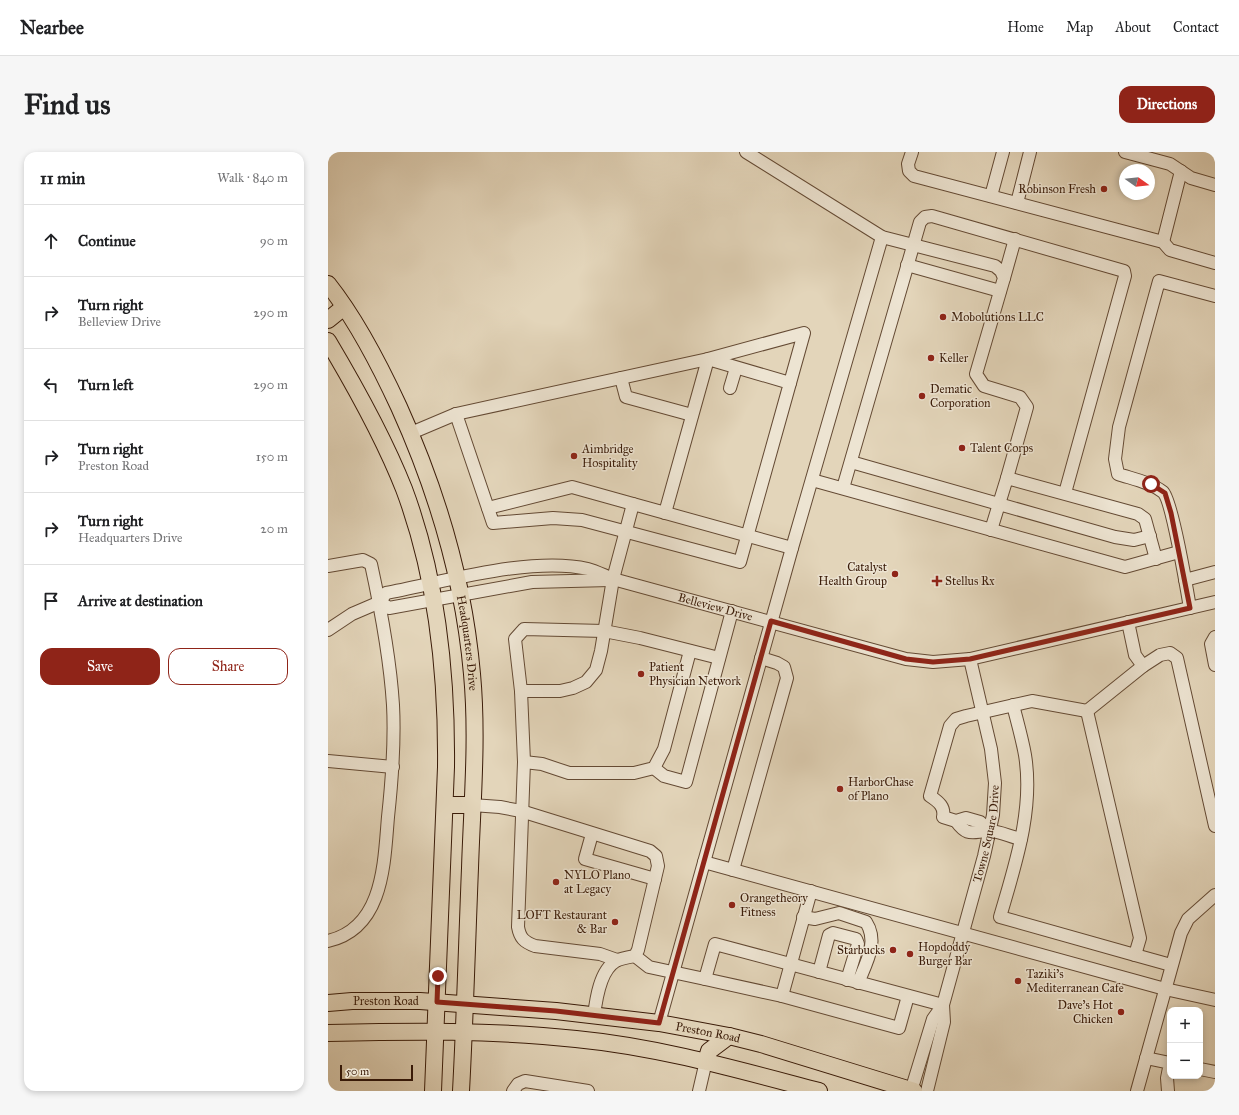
<!DOCTYPE html>
<html lang="en">
<head>
<meta charset="utf-8">
<style>
	body { margin:0; font-family:"IM FELL Great Primer",serif; background:#f6f6f6; color:#202124 }
	.controls { position:absolute; right:12px; bottom:12px; display:grid; overflow:hidden; border-radius:8px; box-shadow:0 2px 6px #0003 }
	.controls button { width:36px; height:36px; display:grid; place-items:center; padding:0; border:0; border-bottom:1px solid #e0e0e0; background:#fff; color:#202124; font:20px sans-serif }
	.compass { position:absolute; left:791px; top:12px; width:36px; height:36px; border-radius:50%; background:#fff; box-shadow:0 2px 6px #0003; rotate:105deg }
	.scale { position:absolute; left:12px; bottom:10px; width:73px; box-sizing:border-box; padding-left:4px; border:2px solid #3a1b08; border-top:0; font-size:11px; line-height:14px; white-space:nowrap; color:#3a1b08; -webkit-text-stroke:3px #ede4d2; paint-order:stroke }
	.stop { position:absolute; width:12px; height:12px; margin:-9px; border:3px solid #8f2418; border-radius:50%; background:#fff }
	.stop.end { background:#8f2418; border-color:#fff; box-shadow:0 1px 4px #0008 }
	.list { margin:0; padding:0; list-style:none }
	h2 { display:flex; justify-content:space-between; align-items:center; height:52px; margin:0; padding:0 16px; font-size:17px }
	h2 small { font-size:13px; font-weight:400; color:#757577 }
	.list li { display:grid; grid-template-columns:26px 1fr auto; gap:12px; align-items:center; box-sizing:border-box; height:72px; padding:0 16px; border-top:1px solid #e0e0e0 }
	.list b { display:block; font-size:15px; white-space:nowrap }
	.list p { margin:0; font-size:13px; white-space:nowrap; color:#757577 }
	.list em { font-size:13px; font-style:normal; color:#757577 }
	.actions { display:flex; gap:8px; padding:12px 16px }
	.actions a { flex:1; padding:9px 0; border:1px solid #8f2418; border-radius:12px; text-align:center; font-size:14px; color:#8f2418 }
	.actions .main { background:#8f2418; color:#fff }
	.icon { flex:none; width:22px; height:22px; fill:none; stroke:currentColor; stroke-width:2; stroke-linecap:round; stroke-linejoin:round }
	.map { position:relative; flex:none; width:887px; height:939px; overflow:hidden; border-radius:12px }
	header { display:flex; align-items:center; gap:24px; box-sizing:border-box; height:56px; padding:0 20px; background:#fff; border-bottom:1px solid #e0e0e0 }
	header strong { font-size:19px }
	nav { display:flex; gap:22px; margin-inline-start:auto; font-size:14px }
	.intro { display:flex; align-items:center; justify-content:space-between; box-sizing:border-box; height:96px; padding:0 24px }
	h1 { margin:0; font-size:28px }
	.button { padding:10px 18px; border-radius:12px; background:#8f2418; color:#fff; font-size:14px; font-weight:700 }
	main { display:flex; gap:24px; padding:0 24px }
	aside { flex:1; background:#fff; border-radius:12px; box-shadow:0 2px 6px #0003 }
	.map>svg:first-child { display:block }
	.lines { fill:none; stroke-linecap:round; stroke-linejoin:round }
	.minor-casing { stroke:#644a34; stroke-width:14 }
	.major-casing { stroke:#3a1b08; stroke-width:18 }
	.minor { stroke:#ede4d2; stroke-width:12 }
	.major { stroke:#e3d5ba; stroke-width:16 }
	.route { stroke:#8f2418; stroke-width:5 }
	.poi-dot { fill:#8f2418; stroke:#ede4d2; stroke-width:1.5 }
	.labels { text-anchor:middle; stroke-width:3; stroke-linejoin:round; paint-order:stroke }
	.poi-label { font-size:12px; fill:#3a1b08; stroke:#ede4d2; text-anchor:start }
	.street-label { font-size:12px; fill:#3a1b08; stroke:#ede4d2 }
</style>
</head>
<body>
<header>
<strong>Nearbee</strong>
<nav><a>Home</a><a>Map</a><a>About</a><a>Contact</a></nav>
</header>
<div class="intro"><h1>Find us</h1><a class="button">Directions</a></div>
<main>
<aside>
<h2>11 min<small>Walk · 840 m</small></h2>
<ul class="list">
<li><svg class="icon" aria-label="ahead" viewBox="0 0 24 24"><path d="M12 20V5M6 11l6-6 6 6"/></svg><div><b>Continue</b></div><em>90 m</em></li>
<li><svg class="icon" aria-label="right" viewBox="0 0 24 24"><path d="M7 20v-9h11M14 6l5 5-5 5"/></svg><div><b>Turn right</b><p>Belleview Drive</p></div><em>290 m</em></li>
<li><svg class="icon" aria-label="left" viewBox="0 0 24 24"><path d="M17 20v-9H6M10 6l-5 5 5 5"/></svg><div><b>Turn left</b></div><em>290 m</em></li>
<li><svg class="icon" aria-label="right" viewBox="0 0 24 24"><path d="M7 20v-9h11M14 6l5 5-5 5"/></svg><div><b>Turn right</b><p>Preston Road</p></div><em>150 m</em></li>
<li><svg class="icon" aria-label="right" viewBox="0 0 24 24"><path d="M7 20v-9h11M14 6l5 5-5 5"/></svg><div><b>Turn right</b><p>Headquarters Drive</p></div><em>20 m</em></li>
<li><svg class="icon" aria-label="arrive" viewBox="0 0 24 24"><path d="M6 21V4h12l-3 4 3 4H6"/></svg><div><b>Arrive at destination</b></div></li>
</ul>
<div class="actions"><a class="main">Save</a><a>Share</a></div>
</aside>
<div class="map">
<svg width="887" height="939" viewBox="0 0 887 939">
	<rect width="100%" height="100%" fill="#e3d5ba"/>
	<filter id="stains"><feTurbulence type="fractalNoise" baseFrequency=".005" numOctaves="4"/><feColorMatrix values="0 0 0 0 .2 0 0 0 0 .09 0 0 0 0 .02 0 0 0 .5 -.17"/></filter>
	<radialGradient id="worn" r=".72"><stop offset=".6" stop-color="#630" stop-opacity="0"/><stop offset="1" stop-color="#630" stop-opacity=".3"/></radialGradient>
	<g class="lines">
		<g class="minor-casing">
			<g id="minor">
				<path d="M418,0l136,85 113,29 6,5 3,7 -28,96 8,12 36,11 7,10 -20,71"/>
				<path d="M584,0l-4,12 1,7 5,5 249,66 7,8 45,13"/>
				<path d="M797,0l45,12 21,14 24,7"/>
				<path d="M663,44l12,-44"/>
				<path d="M689,51l13,-51"/>
				<path d="M835,90l18,-71"/>
				<path d="M579,113l93,26"/>
				<path d="M676,126l11,-39"/>
				<path d="M293,226l5,19 66,18"/>
				<path d="M402,236l6,-20"/>
				<path d="M128,262l37,109 60,-5 29,2 158,42 50,-179 -82,-24 -43,154"/>
				<path d="M83,281l45,-19 252,-55 96,-26 -14,50"/>
				<path d="M523,310l264,75 19,3 16,-4"/>
				<path d="M484,328l313,87 54,-15"/>
				<path d="M515,336l77,-266 5,-5 7,-1 192,55 1,5 -60,217"/>
				<path d="M160,356l84,-21 61,17"/>
				<path d="M663,378l16,-52 131,36 7,5 11,40"/>
				<path d="M0,414l35,-6 8,4c10,46 19,93 22,141 2,37 -1,75 -5,112 -4,46 -4,111 -60,124"/>
				<path d="M857,428l30,-8"/>
				<path d="M52,450l9,6 143,-26 78,-2"/>
				<path d="M862,456c-3,-18 -18,-108 -27,-116 -13,-10 -30,-13 -45,-18l-3,-15 4,-32 40,-146 56,15"/>
				<path d="M800,470l7,33 8,11 17,-11 10,-2 7,5 38,168"/>
				<path id="s1" d="M0,478l24,-16 28,-12 6,-9c58,-11 145,-37 202,-24 8,2 17,7 25,10l293,80 27,3 37,-3 245,-57"/>
				<path d="M887,485l-4,7 4,21"/>
				<path d="M193,539h39l13,-3 13,-6 10,-12 5,-19 12,-72 20,-75 159,44"/>
				<path d="M685,553c4,16 9,33 12,50 9,55 -10,110 -25,162l135,38 5,-17 -53,-227"/>
				<path d="M0,609l65,6"/>
				<path d="M196,610l18,2 27,9h65l20,-5 10,-19 26,-98"/>
				<path d="M326,616l10,8 22,6 46,-171"/>
				<path d="M144,653l28,2 21,4 129,40 6,5 2,10 -20,84 -3,6c-6,1 -13,2 -19,5 -16,9 -20,38 -22,55"/>
				<path d="M628,669c12,17 17,10 34,10 9,0 21,6 31,8"/>
				<path d="M662,679l-10,-9 -14,-4 -10,3 -13,-4c2,-10 -4,-15 -13,-21l20,-70 6,-7 10,-3 66,-15 55,10 56,-45"/>
				<path d="M264,682l-7,25 70,20"/>
				<path d="M376,710l461,127 50,11"/>
				<path d="M405,718l54,-192 -3,-11 -7,-4 -16,-5"/>
				<path d="M475,765l12,2 24,-6 27,9c13,20 0,41 -8,61"/>
				<path d="M807,803l36,10"/>
				<path d="M307,804l14,11 56,12 10,-35 228,61"/>
				<path d="M289,808l-17,-6 -65,-8c-11,-4 -15,-8 -17,-19l6,-165 -3,-71 -6,-52 9,-10 80,2 36,7 79,20"/>
				<path d="M491,820l10,-37 4,-2 23,6 2,5 -11,36"/>
				<path d="M377,827l77,17 117,32 9,-32"/>
				<path d="M454,844l29,-105"/>
				<path d="M331,871l133,-475 90,-311"/>
				<path d="M818,906l24,5 -3,15 1,13"/>
				<path d="M872,917l15,3"/>
				<path d="M185,939l5,-7 7,-3 63,10"/>
				<path d="M371,939l7,-30"/>
				<path d="M583,939l22,-72 10,-14"/>
				<path id="s2" d="M599,939l17,-69 -1,-17 41,-149 9,-41 2,-32 -4,-34 -21,-90"/>
				<path d="M809,939l44,-158 7,-14 27,-24"/>
			</g>
		</g>
		<g class="major-casing">
			<g id="major">
				<path id="s3" d="M0,132c27,34 53,84 71,123 38,84 65,175 73,267 6,64 0,130 -2,194 -3,74 -5,149 -9,223"/>
				<path d="M0,168l16,-13"/>
				<path d="M0,189c28,47 56,97 76,148 33,88 43,185 42,278l-13,324"/>
				<path d="M117,653h27"/>
				<path id="s4" d="M0,851l24,-2h68l136,10 103,12 70,13 32,8 153,47"/>
				<path d="M0,881c83,-2 166,-3 248,6 83,8 163,31 243,52"/>
				<path d="M378,909l3,-10 20,-15"/>
			</g>
		</g>
		<use href="#minor" class="minor"/>
		<use href="#major" class="major"/>
	</g>
	<g class="lines">
		<path class="route" d="M110,824l-1,26 119,9 103,12 112,-402 135,38 27,3 37,-3 220,-51 -19,-95 -6,-20 -14,-9"/>
	</g>
	<g class="poi-dot">
		<circle cx="776" cy="37" r="4"/>
		<circle cx="615" cy="165" r="4"/>
		<circle cx="603" cy="206" r="4"/>
		<circle cx="594" cy="244" r="4"/>
		<circle cx="634" cy="296" r="4"/>
		<circle cx="246" cy="304" r="4"/>
		<circle cx="567" cy="422" r="4"/>
		<path d="M607 423h4v4h4v4h-4v4h-4v-4h-4v-4h4z"/>
		<circle cx="313" cy="522" r="4"/>
		<circle cx="512" cy="637" r="4"/>
		<circle cx="228" cy="730" r="4"/>
		<circle cx="404" cy="753" r="4"/>
		<circle cx="287" cy="770" r="4"/>
		<circle cx="565" cy="798" r="4"/>
		<circle cx="582" cy="802" r="4"/>
		<circle cx="690" cy="829" r="4"/>
		<circle cx="793" cy="860" r="4"/>
	</g>
	<g class="labels">
		<g class="poi-label">
			<text x="768" y="41" text-anchor="end">Robinson Fresh</text>
			<text x="623" y="169">Mobolutions LLC</text>
			<text x="611" y="210">Keller</text>
			<text x="602" y="241">Dematic<tspan x="602" dy="14">Corporation</tspan></text>
			<text x="642" y="300">Talent Corps</text>
			<text x="254" y="301">Aimbridge<tspan x="254" dy="14">Hospitality</tspan></text>
			<text x="559" y="419" text-anchor="end">Catalyst<tspan x="559" dy="14">Health Group</tspan></text>
			<text x="617" y="433">Stellus Rx</text>
			<text x="321" y="519">Patient<tspan x="321" dy="14">Physician Network</tspan></text>
			<text x="520" y="634">HarborChase<tspan x="520" dy="14">of Plano</tspan></text>
			<text x="236" y="727">NYLO Plano<tspan x="236" dy="14">at Legacy</tspan></text>
			<text x="412" y="750">Orangetheory<tspan x="412" dy="14">Fitness</tspan></text>
			<text x="279" y="767" text-anchor="end">LOFT Restaurant<tspan x="279" dy="14">&amp; Bar</tspan></text>
			<text x="590" y="799">Hopdoddy<tspan x="590" dy="14">Burger Bar</tspan></text>
			<text x="557" y="802" text-anchor="end">Starbucks</text>
			<text x="698" y="826">Taziki's<tspan x="698" dy="14">Mediterranean Cafe</tspan></text>
			<text x="785" y="857" text-anchor="end">Dave's Hot<tspan x="785" dy="14">Chicken</tspan></text>
		</g>
		<g class="street-label">
			<text dy="4" stroke="none"><textPath href="#s1" startOffset="408">Belleview Drive</textPath></text>
			<text dy="4" stroke="none"><textPath href="#s3" startOffset="389">Headquarters Drive</textPath></text>
			<text dy="4" stroke="none"><textPath href="#s2" startOffset="265">Towne Square Drive</textPath></text>
			<text dy="4" stroke="none"><textPath href="#s4" startOffset="58">Preston Road</textPath></text>
			<text dy="4" stroke="none"><textPath href="#s4" startOffset="382">Preston Road</textPath></text>
		</g>
	</g>
	<rect width="100%" height="100%" filter="url(#stains)"/>
	<rect width="100%" height="100%" fill="url(#worn)"/>
</svg>
<div class="controls">
<button>+</button>
<button>−</button>
</div>
<svg class="compass" viewBox="-18 -18 36 36"><path d="M0-13l5 13h-10z" fill="#e53935"/><path d="M0 13l5-13h-10z" fill="#757577"/></svg>
<div class="scale">50 m</div>
<div class="stop" style="left:823px;top:332px"></div>
<div class="stop end" style="left:110px;top:824px"></div>
</div>
</main>
</body>
</html>
